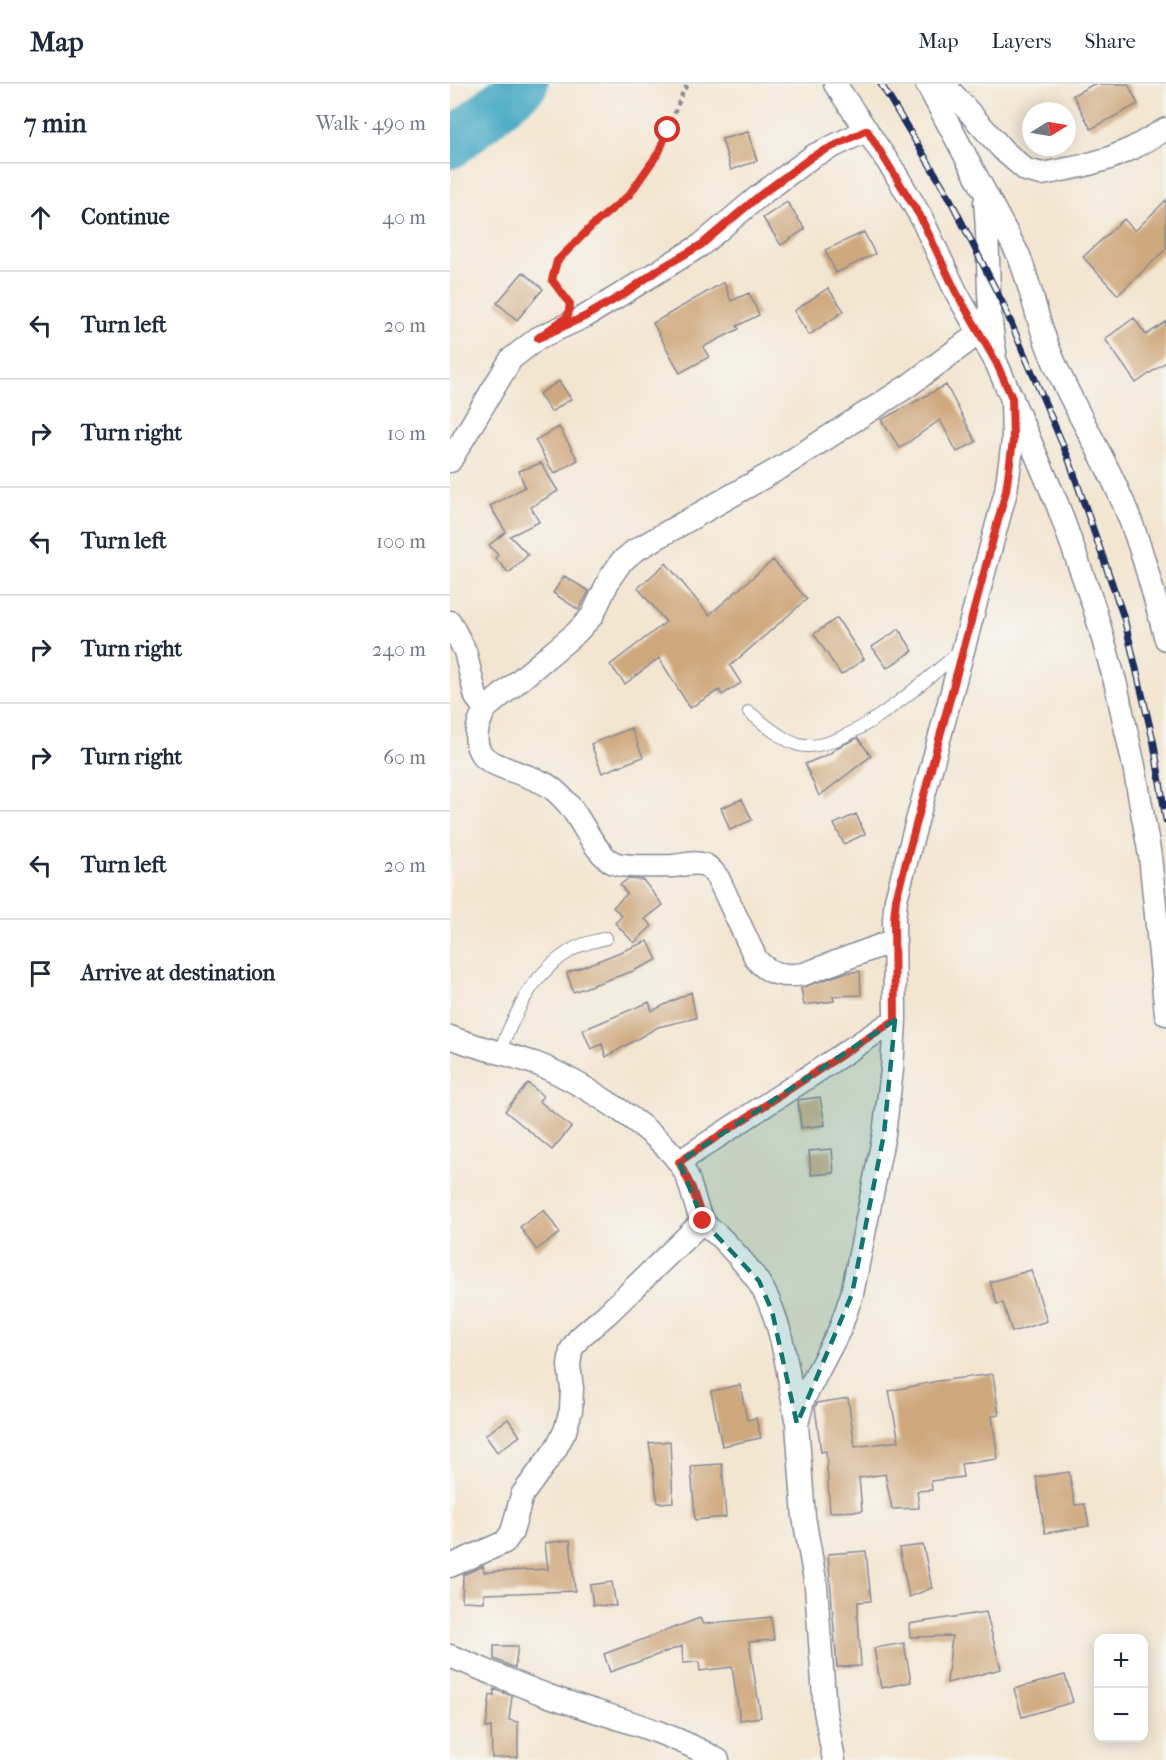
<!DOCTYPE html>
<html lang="en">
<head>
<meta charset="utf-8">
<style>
	body { margin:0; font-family:"IM FELL French Canon",serif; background:#f6f6f7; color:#1f2937 }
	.controls { position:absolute; right:18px; bottom:18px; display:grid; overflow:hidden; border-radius:12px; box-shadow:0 3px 15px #0003 }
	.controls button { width:54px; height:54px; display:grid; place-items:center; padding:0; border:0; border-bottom:2px solid #e0e1e3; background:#fff; color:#1f2937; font:30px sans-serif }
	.compass { position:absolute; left:572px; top:18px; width:54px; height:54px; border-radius:50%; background:#fff; box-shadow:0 3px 15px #0003; rotate:79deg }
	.stop { position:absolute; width:18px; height:18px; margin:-14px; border:4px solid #d93025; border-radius:50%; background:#fff }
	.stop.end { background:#d93025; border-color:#fff; box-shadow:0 2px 6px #0008 }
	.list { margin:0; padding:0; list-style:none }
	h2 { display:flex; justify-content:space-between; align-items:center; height:78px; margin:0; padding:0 24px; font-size:26px }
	h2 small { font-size:20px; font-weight:400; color:#747a83 }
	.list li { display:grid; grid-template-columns:39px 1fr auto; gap:18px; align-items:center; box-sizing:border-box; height:108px; padding:0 24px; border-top:2px solid #e0e1e3 }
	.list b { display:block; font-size:22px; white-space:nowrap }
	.list em { font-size:20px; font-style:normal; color:#747a83 }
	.icon { flex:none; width:33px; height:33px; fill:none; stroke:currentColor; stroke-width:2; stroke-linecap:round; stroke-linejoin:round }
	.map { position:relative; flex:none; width:716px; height:1676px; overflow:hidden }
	header { display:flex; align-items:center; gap:36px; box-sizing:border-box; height:84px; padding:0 30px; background:#fff; border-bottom:2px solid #e0e1e3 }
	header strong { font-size:28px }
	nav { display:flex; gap:33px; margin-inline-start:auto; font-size:21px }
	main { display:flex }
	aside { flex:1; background:#fff }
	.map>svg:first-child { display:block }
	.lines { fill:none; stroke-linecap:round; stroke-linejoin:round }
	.river { stroke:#43a7c3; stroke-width:48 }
	.building { fill:#cfa97e }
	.lane-casing { stroke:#878a98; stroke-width:14 }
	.street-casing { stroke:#878a98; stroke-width:25 }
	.path { stroke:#878a98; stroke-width:4; stroke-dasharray:4.5 4.5; stroke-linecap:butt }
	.lane { stroke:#fff; stroke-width:12 }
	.street { stroke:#fff; stroke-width:22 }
	.rail-casing { stroke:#1b2f5e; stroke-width:7 }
	.rail { stroke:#f6f6f2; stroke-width:4.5; stroke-dasharray:14; stroke-linecap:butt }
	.route { stroke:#d93025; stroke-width:8 }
	.marked { fill:#0f766e; fill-opacity:0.2; stroke:#0f766e; stroke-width:4.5; stroke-dasharray:12 8; stroke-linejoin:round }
</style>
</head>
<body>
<header>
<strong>Map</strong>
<nav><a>Map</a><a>Layers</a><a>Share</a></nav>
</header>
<main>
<aside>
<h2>7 min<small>Walk · 490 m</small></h2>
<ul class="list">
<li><svg class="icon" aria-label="ahead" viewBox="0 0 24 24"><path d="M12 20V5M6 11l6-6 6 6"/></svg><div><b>Continue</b></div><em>40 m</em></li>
<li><svg class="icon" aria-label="left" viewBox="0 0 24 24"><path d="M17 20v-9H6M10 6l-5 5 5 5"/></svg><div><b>Turn left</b></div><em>20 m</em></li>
<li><svg class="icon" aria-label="right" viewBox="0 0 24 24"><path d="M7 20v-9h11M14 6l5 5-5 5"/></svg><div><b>Turn right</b></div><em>10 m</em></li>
<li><svg class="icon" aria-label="left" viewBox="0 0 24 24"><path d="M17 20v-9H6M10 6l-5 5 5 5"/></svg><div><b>Turn left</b></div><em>100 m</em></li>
<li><svg class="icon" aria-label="right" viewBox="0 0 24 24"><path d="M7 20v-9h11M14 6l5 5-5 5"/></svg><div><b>Turn right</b></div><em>240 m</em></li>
<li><svg class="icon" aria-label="right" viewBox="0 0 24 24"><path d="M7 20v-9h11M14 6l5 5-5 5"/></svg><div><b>Turn right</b></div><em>60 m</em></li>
<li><svg class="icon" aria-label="left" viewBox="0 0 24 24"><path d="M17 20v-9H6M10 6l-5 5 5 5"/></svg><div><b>Turn left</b></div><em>20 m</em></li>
<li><svg class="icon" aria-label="arrive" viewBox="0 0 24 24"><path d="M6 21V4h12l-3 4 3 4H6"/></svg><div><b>Arrive at destination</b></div></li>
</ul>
</aside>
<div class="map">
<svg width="716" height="1676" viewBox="0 0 716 1676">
	<rect width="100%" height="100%" fill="#f6f6f2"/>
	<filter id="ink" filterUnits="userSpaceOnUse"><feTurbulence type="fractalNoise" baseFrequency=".0167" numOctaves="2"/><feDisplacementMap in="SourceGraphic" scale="12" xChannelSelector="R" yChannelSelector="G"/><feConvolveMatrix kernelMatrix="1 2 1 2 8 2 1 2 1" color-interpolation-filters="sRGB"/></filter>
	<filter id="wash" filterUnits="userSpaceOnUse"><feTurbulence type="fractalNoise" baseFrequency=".008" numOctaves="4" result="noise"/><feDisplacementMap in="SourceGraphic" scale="24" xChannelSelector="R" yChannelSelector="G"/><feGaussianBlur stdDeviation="1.35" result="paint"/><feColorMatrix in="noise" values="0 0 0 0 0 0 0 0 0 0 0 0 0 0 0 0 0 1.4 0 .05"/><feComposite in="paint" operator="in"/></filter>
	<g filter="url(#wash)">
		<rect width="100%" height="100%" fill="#f3e6d1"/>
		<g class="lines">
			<path class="river" d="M0,61l74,-61"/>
		</g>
		<g id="blocks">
			<path class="building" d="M644,0h34l10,20 -47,25 -18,-34z
				M298,48l9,29 -26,9 -9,-31z
				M716,116v49l-48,46 -35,-38 41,-38 11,12z
				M337,118l18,27 -24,16 -18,-27z
				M414,148l11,22 -39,19 -11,-23z
				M73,188l20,17 -26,31 -20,-17z
				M274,198l7,19 18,-8 10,22 -22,11 2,3 -36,18 6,10 -29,16 -27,-50z
				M378,204l16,23 -35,24 -15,-24z
				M684,234l12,17 20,-13v40l-30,21 -31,-44z
				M109,297l12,18 -20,13 -12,-18z
				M496,301l30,57 -19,10 -17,-32 -40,28 -19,-28z
				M109,343l19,33 -24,14 -19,-34z
				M91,379l17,28 -27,16 8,15 -29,14 18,19 -19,18 -14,-15 3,-3 -9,-10 17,-13 -16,-26 35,-19 -6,-16z
				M323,476l34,39 -77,67 11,17 -19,12 -3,-5 -29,18 -31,-50 -34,26 -15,-19 56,-43 -28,-34 28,-25 43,52z
				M114,492l25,15 -10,19 -26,-17z
				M387,534l27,41 -23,16 -27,-41z
				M449,545l14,22 -26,17 -15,-21z
				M181,644l12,29 -41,16 -11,-29z
				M408,654l13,18 -52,40 -14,-32 24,-10 9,-7z
				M292,715l10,21 -22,10 -9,-22z
				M406,730l9,20 -21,10 -10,-20z
				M178,795l15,1 20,25 -18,14 7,7 -18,17 -19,-20 7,-7 -9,-9 14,-13 -7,-9z
				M198,857l9,19 -24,11 -60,21 -6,-19z
				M410,887l1,24 -28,1 1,5 -30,4 -3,-17 43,-15z
				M241,908l5,26 -38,9 -52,30 -4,-13 -11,5 -8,-19 66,-28 3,9z
				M78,999l15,13 -4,5 32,26 -19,23 -47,-39z
				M370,1013l5,28 -24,3 -3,-28z
				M382,1065l2,24 -23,2 -2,-24z
				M94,1126l16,23 -24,17 -16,-23z
				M581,1186l16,51 -35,11 -9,-29 -6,1 -7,-22z
				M543,1290l6,41 -7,1 6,43 -37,5 2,13 -32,4 1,9 -15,1 2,17 -27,1 -7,-35 -26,4 3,33 -32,1 -4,-61 -5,1 -6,-45 2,-4 31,-5 7,49 44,-6 -10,-50 49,-10z
				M290,1301l7,35 9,-2 5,20 -39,8 -11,-55z
				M58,1335l12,17 -23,16 -12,-17z
				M220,1357l3,61 -15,1 -9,-60z
				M272,1380l4,53 -31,3 -4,-54z
				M619,1388l6,33 10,-1 4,22 -44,7 -9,-56z
				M120,1456l5,51 -91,3v8l-22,-1 1,-26 20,-9 1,6 64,-3 -3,-26z
				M473,1461l9,43 -23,9 -10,-49z
				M416,1467l5,50 -13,1v13l-2,1h2l3,50 -24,1 -9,-113z
				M162,1498l4,24 -23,-1 -3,-20z
				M536,1528l15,57 -54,14 5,-47 -42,1 -1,-13z
				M321,1533l3,23 -25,2 12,75 -21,3 -8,-53 -32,4 -1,-9 -16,1 -1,-17 -72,26 -6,-18 96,-36 3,6z
				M454,1559l7,39 -30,6 -7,-40z
				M44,1562h24l-3,22 -21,-9z
				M615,1591l8,27 -51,15 -8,-28z
				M44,1605l18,7 -3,24 9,2v35l-26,1 -1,-31 -5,1 4,-33 4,1z"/>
		</g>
	</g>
	<g filter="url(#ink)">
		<use href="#blocks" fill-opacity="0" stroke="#878a98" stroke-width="1.5"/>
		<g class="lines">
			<g class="lane-casing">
				<path id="lane" d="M299,628c13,10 34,29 50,33 44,11 130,-67 161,-94
					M49,968c19,-43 32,-79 76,-104 9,-5 21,-7 31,-10"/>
			</g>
			<g class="street-casing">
				<path id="street" d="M385,0l59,87 27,46 35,75 40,70 62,144 36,101 22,78 18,81 16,90 16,158
					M477,0l92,172c12,31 18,65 31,96 19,48 47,92 68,139 22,47 34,98 48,148
					M494,0l60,67 22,19 16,4 40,-8 28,-8 23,-10 33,-19
					M535,118c5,50 1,101 10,150
					M0,377l61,-102 27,-21 48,-22 115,-71 58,-49 54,-40 54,-26
					M0,538l15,29 11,46 9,12
					M445,856l-91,34c-20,3 -35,1 -48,-15l-38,-81c-4,-5 -7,-10 -13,-13 -10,-4 -21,0 -32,1 -15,0 -46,2 -59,-3 -17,-7 -31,-40 -42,-54 -5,-7 -12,-14 -19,-20 -18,-15 -64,-20 -73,-37 -8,-14 -1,-30 5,-43l91,-76 16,-17 18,-38 11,-16 13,-11 146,-83 128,-82 71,-53
					M0,953c28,11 58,17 87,27 40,16 115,62 141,97 14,17 14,40 24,59 3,6 11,11 16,15 14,14 28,29 39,45 26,37 31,96 39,139
					M229,1078l216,-142
					M0,1482l55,-24 7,-10 10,-37 33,-45 10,-19 6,-21 1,-22 -3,-22 2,-16 8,-12 28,-24 96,-93
					M0,1572c33,13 66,28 99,40 57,20 116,33 169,64
					M384,1676l-9,-49 -9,-125 -12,-69 -7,-93 6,-24 37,-71 12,-35 32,-160 8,-64 3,-50 -1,-101 2,-20 110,-408 7,-50 -1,-43"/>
			</g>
			<path class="path" d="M116,214l-14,-18 5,-19 36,-36 36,-30 30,-43 25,-63 7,-5"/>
			<use href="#lane" class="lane"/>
			<use href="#street" class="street"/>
			<g class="rail-casing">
				<path id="rail" d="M431,0l67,111 55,109 65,153 56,161 30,126 12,76"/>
			</g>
			<use href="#rail" class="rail"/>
		</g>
	</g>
	<g class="lines" filter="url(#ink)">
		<path class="route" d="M218,46l-9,22 -30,43 -36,30 -36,36 -5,19 18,24 -2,12 -30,22 48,-22 38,-22 34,-24 43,-25 58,-49 54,-40 54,-26 54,88 35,74 40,70 16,36 1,43 -7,50 -110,408 -2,20 1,101 -216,142 13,26 11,33"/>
	</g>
	<path class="marked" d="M445,936l-11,114 -32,160 -55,130 -25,-113 -13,-30 -56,-60 -24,-59z"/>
</svg>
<div class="controls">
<button>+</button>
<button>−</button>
</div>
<svg class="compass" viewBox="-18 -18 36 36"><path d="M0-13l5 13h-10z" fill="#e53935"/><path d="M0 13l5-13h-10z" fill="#747a83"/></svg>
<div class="stop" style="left:218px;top:46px"></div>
<div class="stop end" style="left:253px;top:1137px"></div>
</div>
</main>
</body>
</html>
